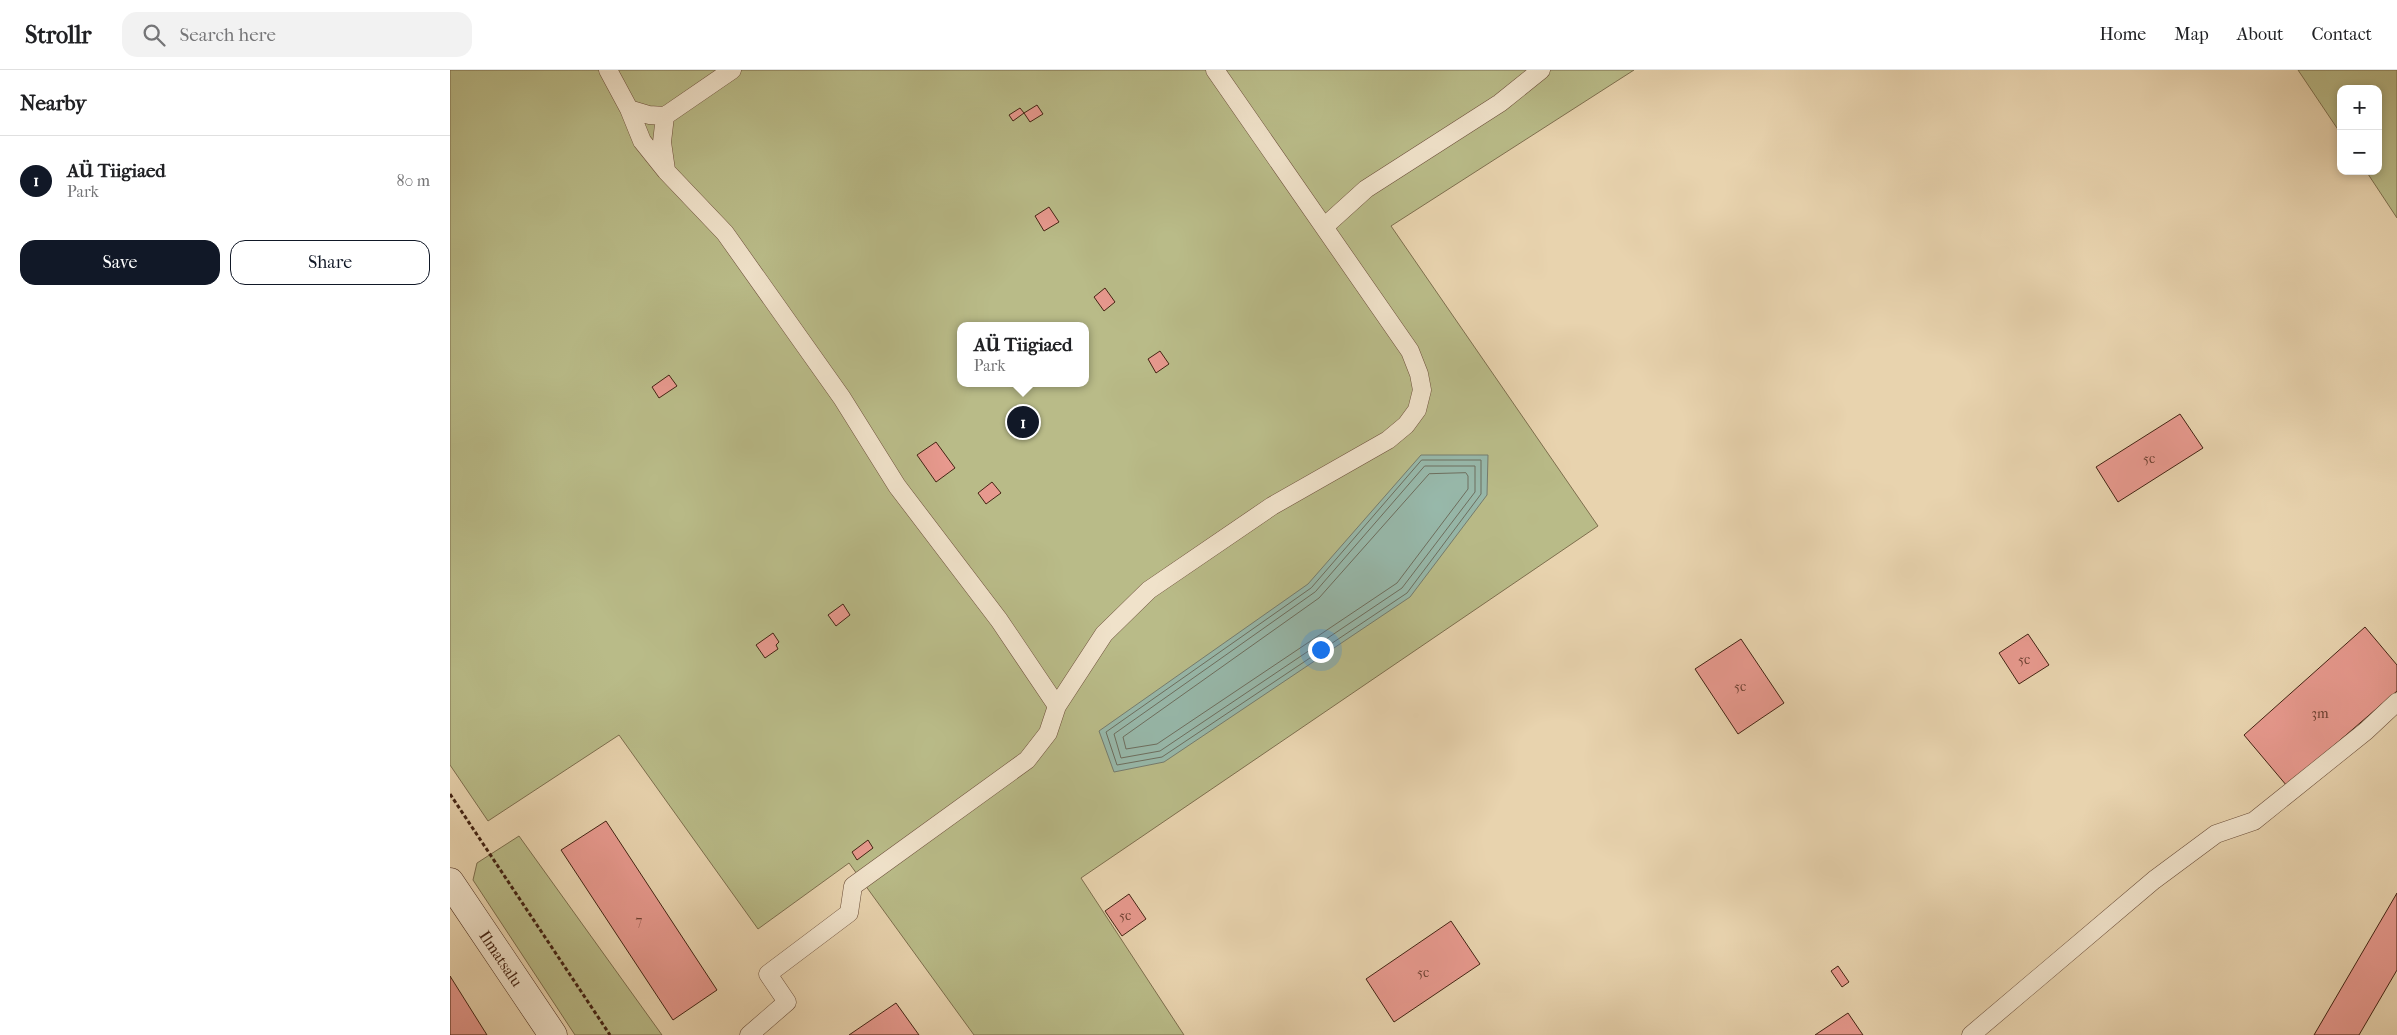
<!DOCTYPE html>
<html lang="en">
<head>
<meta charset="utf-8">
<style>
	body { margin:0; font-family:"IM FELL French Canon",serif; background:#f2f2f2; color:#202124 }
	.controls { position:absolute; right:15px; top:15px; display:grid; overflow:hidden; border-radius:10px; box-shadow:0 2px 8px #0003 }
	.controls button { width:45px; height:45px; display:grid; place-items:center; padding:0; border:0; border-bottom:1px solid #e0e0e0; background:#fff; color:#202124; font:25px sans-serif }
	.you { position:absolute; left:870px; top:579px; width:18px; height:18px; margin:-12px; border:4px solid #fff; border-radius:50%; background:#1a73e8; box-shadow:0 0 0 8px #1a73e833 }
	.badge { display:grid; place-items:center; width:32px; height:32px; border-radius:50%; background:#111827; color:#fff; font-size:16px; font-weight:700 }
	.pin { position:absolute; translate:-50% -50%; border:2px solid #fff; box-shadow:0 1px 5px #0006 }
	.popup { position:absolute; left:507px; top:252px; width:132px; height:65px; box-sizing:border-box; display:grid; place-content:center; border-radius:10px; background:#fff; filter:drop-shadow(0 1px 4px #0005); font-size:16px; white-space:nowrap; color:#757577 }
	.popup b { font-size:19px; color:#202124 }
	.popup::after { content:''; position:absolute; left:50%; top:100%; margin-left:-10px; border:10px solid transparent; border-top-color:#fff }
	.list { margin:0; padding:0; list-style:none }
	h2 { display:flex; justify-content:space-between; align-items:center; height:65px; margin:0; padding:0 20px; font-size:21px }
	h2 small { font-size:16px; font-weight:400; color:#757577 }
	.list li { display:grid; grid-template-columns:32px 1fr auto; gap:15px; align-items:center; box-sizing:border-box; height:90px; padding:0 20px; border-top:1px solid #e0e0e0 }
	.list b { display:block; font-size:19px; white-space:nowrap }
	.list p { margin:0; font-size:16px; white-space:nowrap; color:#757577 }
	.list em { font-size:16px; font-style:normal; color:#757577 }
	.actions { display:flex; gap:10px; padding:15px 20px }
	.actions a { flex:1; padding:11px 0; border:1px solid #111827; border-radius:15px; text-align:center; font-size:18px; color:#111827 }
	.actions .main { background:#111827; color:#fff }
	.icon { flex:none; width:28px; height:28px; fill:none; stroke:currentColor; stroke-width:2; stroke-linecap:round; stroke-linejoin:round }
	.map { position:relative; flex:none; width:1947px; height:965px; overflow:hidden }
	header { display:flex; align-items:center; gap:30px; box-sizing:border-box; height:70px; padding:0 25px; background:#fff; border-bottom:1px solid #e0e0e0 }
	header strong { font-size:24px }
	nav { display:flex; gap:28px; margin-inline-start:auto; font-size:18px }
	.search { width:350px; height:45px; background:#f2f2f2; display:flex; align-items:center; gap:12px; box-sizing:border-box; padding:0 18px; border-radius:15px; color:#757577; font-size:19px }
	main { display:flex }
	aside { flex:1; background:#fff }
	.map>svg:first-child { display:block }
	.green { fill:#b9bb88; stroke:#7e6f4e; fill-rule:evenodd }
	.water { fill:#97b8aa; stroke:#757c6e }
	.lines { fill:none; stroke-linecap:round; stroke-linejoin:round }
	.shore { stroke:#6d6e5e; stroke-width:1 }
	.building { fill:#e7998e; stroke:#432313 }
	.lane-casing { stroke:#6c4f3a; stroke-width:19 }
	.secondary-casing { stroke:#432313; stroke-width:29 }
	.path { stroke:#432313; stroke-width:3; stroke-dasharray:4 2.5; stroke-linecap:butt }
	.lane { stroke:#f0e2ca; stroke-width:18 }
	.secondary { stroke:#f0e2ca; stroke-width:28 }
	.labels { text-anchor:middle; stroke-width:4.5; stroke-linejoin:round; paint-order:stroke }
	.number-label { font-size:14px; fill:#6c4032 }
	.street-label { font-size:16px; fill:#432313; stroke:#f0e2ca }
</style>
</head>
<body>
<header>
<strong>Strollr</strong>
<div class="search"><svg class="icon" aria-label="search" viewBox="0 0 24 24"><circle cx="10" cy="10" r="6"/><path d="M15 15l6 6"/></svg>Search here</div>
<nav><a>Home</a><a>Map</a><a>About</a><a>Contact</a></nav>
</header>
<main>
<aside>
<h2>Nearby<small></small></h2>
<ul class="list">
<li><span class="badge">1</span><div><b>AÜ Tiigiaed</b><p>Park</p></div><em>80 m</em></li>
</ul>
<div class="actions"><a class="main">Save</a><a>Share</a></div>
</aside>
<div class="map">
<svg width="1947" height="965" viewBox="0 0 1947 965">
	<rect width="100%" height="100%" fill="#e8d3ae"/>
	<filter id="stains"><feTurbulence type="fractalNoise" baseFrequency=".004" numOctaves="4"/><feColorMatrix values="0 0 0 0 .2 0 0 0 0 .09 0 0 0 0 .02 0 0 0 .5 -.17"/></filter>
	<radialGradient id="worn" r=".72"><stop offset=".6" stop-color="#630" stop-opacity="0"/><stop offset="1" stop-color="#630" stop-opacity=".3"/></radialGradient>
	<path class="green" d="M0,0h1184l-243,156 207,300 -517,352 103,157h-210l-125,-172 -91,66 -139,-194 -131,86 -38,-56zM510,256h126v57h-126z
		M1848,0h99v148l-31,-47h12v-82h-37v45z
		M69,766l143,199h-87l-102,-155 4,-17z"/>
	<path class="water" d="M971,385h67l-1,40 -77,102 -246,165 -50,10 -15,-41 209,-147z"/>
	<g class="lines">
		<path class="shore" d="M972,390h59v34l-74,99 -245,164 -45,8 -11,-33 205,-144z
			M975,396h50v26l-73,96 -242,163 -39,7 -7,-24 201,-142z
			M1016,403l2,3v13l-71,94 -240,161 -31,5 -3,-12 196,-139 110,-124z"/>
	</g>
	<path class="building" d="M587,35l6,9 -13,8 -6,-9 -11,8 -4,-6 11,-7 4,5z
		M599,137l10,15 -15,9 -9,-15z
		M655,218l10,14 -11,9 -10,-14z
		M710,281l9,13 -13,9 -8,-14z
		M219,305l8,11 -18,12 -7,-11z
		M1730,344l23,34 -85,54 -22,-35z
		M486,372l19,26 -19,14 -19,-27z
		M542,412l9,11 -15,11 -8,-11z
		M393,534l7,11 -14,11 -8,-11z
		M1915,557l32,38v26l-110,95 -43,-51z
		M323,563l6,9 -3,3 2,4 -13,9 -9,-13z
		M1578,564l21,31 -30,19 -20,-31z
		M1291,569l43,64 -46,31 -43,-65z
		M156,751l111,169 -44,30 -112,-170z
		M418,770l5,8 -16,12 -5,-8z
		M1947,823v77l-38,65h-45z
		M679,824l17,25 -24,17 -17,-25z
		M1001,851l29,43 -86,58 -28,-43z
		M1388,896l11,16 -7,5 -11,-16z
		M0,906l37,59h-37z
		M446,933l23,32h-70z
		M1398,943l15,22h-48z"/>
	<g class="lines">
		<g class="lane-casing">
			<path id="lane" d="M158,0l21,39 13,32 24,30 59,62 117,165 55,88 102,134 58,86
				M179,39l20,6 16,1 67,-46
				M215,46l-3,26 4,28
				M874,157l42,-38 134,-86 41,-33
				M299,965l38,-33 -19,-28 81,-61 4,-27 174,-126 21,-27 9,-27 47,-72 45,-44 123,-84 116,-66 18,-15 11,-15 5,-20 -3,-16 -9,-23 -195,-281
				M1521,965l183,-155 62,-46 38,-13 112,-90 31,-29"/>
		</g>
		<g class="secondary-casing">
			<g id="secondary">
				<path id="s1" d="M0,812l103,153"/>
			</g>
		</g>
		<path class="path" d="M0,724l160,241"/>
		<use href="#lane" class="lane"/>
		<use href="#secondary" class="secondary"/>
	</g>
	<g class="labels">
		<g class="number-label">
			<text x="1699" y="393">5c</text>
			<text x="1574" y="594">5c</text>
			<text x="1290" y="621">5c</text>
			<text x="1870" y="648">3m</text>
			<text x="675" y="850">5c</text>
			<text x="189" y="855">7</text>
			<text x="973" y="907">5c</text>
		</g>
		<g class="street-label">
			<text dy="6" stroke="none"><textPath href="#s1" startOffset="92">Ilmatsalu</textPath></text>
		</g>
	</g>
	<rect width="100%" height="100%" filter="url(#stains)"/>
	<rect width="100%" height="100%" fill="url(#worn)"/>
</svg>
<div class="controls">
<button>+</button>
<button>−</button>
</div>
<div class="you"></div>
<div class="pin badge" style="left:573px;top:352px">1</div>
<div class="popup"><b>AÜ Tiigiaed</b>Park</div>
</div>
</main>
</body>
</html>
